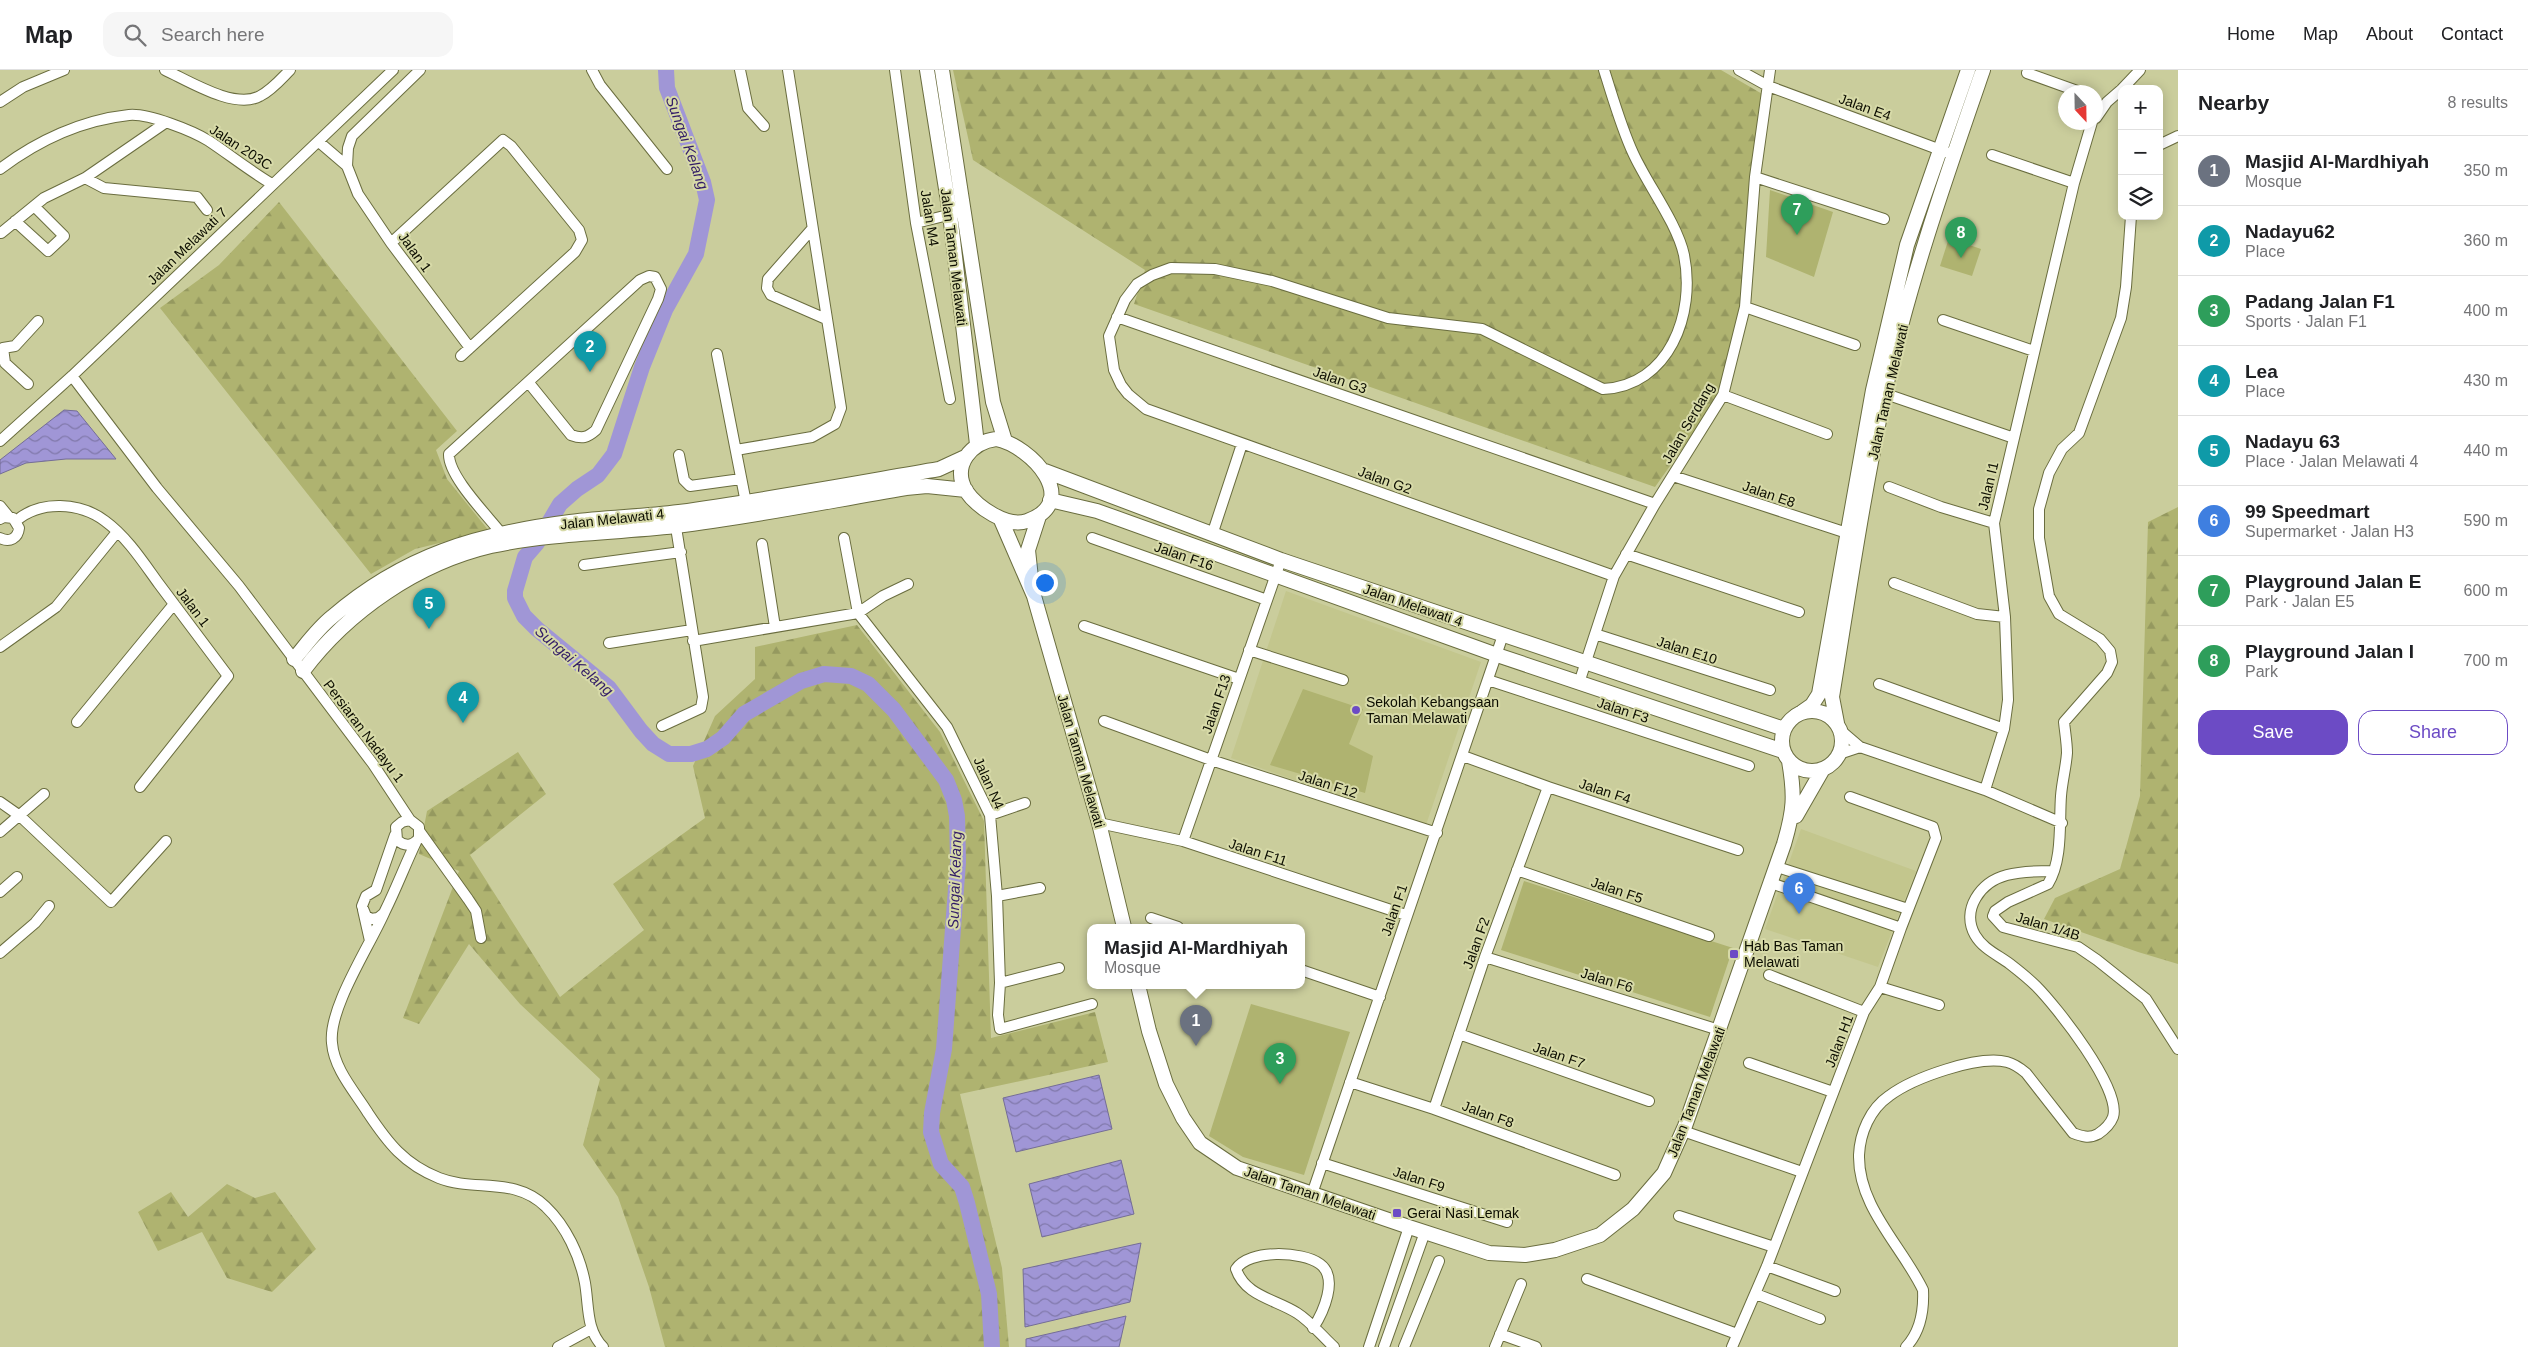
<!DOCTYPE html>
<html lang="en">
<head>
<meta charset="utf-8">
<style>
	body { margin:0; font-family:Helvetica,sans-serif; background:#f6f6f6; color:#202124 }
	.controls { position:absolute; right:15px; top:15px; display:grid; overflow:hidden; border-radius:10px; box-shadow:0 2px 12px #0003 }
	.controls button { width:45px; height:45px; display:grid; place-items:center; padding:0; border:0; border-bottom:1px solid #e0e0e0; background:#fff; color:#202124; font:25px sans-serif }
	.compass { position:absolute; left:2058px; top:15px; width:45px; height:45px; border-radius:50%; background:#fff; box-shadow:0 2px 12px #0003; rotate:158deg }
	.you { position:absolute; left:1044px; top:512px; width:18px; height:18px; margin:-12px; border:4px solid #fff; border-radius:50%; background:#1a73e8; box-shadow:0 0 0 8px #1a73e833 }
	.badge { display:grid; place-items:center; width:32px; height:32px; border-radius:50%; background:#6c4bc5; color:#fff; font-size:16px; font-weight:700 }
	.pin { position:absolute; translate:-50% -41px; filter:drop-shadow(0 1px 2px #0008) }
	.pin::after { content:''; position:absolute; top:26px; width:18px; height:15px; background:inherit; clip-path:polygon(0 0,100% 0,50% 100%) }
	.popup { position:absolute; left:1087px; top:854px; width:218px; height:65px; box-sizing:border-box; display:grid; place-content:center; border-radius:10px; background:#fff; filter:drop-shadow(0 1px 4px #0005); font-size:16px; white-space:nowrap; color:#757577 }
	.popup b { font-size:19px; color:#202124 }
	.popup::after { content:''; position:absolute; left:50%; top:100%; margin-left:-10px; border:10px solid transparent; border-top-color:#fff }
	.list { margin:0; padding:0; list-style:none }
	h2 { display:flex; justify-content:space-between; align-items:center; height:65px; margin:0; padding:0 20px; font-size:21px }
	h2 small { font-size:16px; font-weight:400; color:#757577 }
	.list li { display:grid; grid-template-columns:32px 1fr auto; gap:15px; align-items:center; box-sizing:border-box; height:70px; padding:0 20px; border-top:1px solid #e0e0e0 }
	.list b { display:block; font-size:19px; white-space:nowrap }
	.list p { margin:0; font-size:16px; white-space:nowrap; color:#757577 }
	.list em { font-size:16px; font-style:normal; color:#757577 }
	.actions { display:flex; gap:10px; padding:15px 20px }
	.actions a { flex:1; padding:11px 0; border:1px solid #6c4bc5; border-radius:15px; text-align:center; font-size:18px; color:#6c4bc5 }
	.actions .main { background:#6c4bc5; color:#fff }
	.icon { flex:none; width:28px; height:28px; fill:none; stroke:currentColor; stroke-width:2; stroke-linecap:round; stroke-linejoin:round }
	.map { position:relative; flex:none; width:2178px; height:1277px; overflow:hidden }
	header { display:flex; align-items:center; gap:30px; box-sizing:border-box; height:70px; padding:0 25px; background:#fff; border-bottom:1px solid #e0e0e0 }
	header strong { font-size:24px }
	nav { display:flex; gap:28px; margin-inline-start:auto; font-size:18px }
	.search { width:350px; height:45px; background:#f6f6f6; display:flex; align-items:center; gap:12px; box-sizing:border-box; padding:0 18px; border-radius:15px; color:#757577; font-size:19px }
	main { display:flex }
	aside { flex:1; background:#fff }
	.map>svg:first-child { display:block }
	.built { fill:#c3c68d }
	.forest { fill:url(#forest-firs) }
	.park { fill:#afb370 }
	.water { fill:url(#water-waves); stroke:#746d96 }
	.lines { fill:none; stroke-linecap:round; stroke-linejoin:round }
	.river { stroke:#a096d6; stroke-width:16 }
	.street-casing { stroke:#6a6d3f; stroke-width:12 }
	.secondary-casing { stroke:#6a6d3f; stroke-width:16 }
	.street { stroke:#fff; stroke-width:10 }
	.secondary { stroke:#fff; stroke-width:14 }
	.poi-dot { fill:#6c4bc5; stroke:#d7daa8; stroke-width:2 }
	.labels { text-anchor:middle; stroke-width:4; stroke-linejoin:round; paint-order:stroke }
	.street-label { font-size:14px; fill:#0c0d00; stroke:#d7daa8 }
	.poi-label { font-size:14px; fill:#0c0d00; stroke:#d7daa8; text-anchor:start }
	.water-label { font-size:15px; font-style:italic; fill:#321c67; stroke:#d7daa8 }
</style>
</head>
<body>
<header>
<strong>Map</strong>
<div class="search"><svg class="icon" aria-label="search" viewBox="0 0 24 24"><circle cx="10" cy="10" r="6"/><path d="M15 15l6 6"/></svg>Search here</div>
<nav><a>Home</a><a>Map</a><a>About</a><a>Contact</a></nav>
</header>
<main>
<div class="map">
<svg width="2178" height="1277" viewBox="0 0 2178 1277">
	<defs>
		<pattern id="forest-firs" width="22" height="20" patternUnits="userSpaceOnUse" patternTransform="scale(1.25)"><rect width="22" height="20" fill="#afb370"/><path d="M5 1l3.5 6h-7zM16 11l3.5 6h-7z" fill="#95995f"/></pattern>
		<pattern id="water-waves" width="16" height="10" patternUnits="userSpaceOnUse" patternTransform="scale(1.25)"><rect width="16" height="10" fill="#a096d6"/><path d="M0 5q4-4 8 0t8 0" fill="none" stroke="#8179ab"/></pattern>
	</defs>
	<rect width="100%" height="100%" fill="#cacd9c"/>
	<path class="built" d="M1286,521l195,71 -55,163 -195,-67z
		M1801,759l115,42 -38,96 -113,-38z"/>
	<path class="forest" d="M953,0h768l43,25 -20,215 -20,80 -69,97 -521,-183 11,-34 -172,-110z
		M279,132l178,229 -21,19 11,29 42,52 -74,18 -44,25 -211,-266 59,-43z
		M2178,437v457l-40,-12 -94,-33 11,-21 65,-29 20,-73 8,-274z
		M857,555l83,107 44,89 7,217 104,-26 13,50 -148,32 42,174 7,79h-344l-16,-60 -31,-90 -35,-52 17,-66 -80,-75 -51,-60 -50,80 -16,-6 56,-147 -40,-17 8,-43 91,-59 28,42 -76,61 90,142 84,-67 -31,-46 92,-66 -12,-52 22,-50 40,-37v-32z
		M227,1114l28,14 20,-6 41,57 -44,43 -45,-14 -25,-46 -44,19 -20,-39 33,-20 17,25z"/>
	<path class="park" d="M1770,120l63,22 -19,65 -48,-20z
		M1949,168l32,11 -9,27 -32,-10z
		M1303,619l60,20 -14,35 24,12 -8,37 -95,-28z
		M1524,811l209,67 -23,69 -209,-67z
		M1251,934l99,28 -46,143 -61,-18 -34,-21z"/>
	<path class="water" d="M64,340l13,1 39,48h-50l-40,4 -26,11v-14z
		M1099,1005l13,54 -96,23 -13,-54z
		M1121,1090l13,54 -92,23 -13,-53z
		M1141,1173l-11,59 -105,25 -2,-58z
		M1126,1246l-7,31h-93v-8z"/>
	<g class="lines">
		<path class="river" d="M666,0l1,18 36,94 4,18 -11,54 -31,56 -23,57 -28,87 -16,21 -21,14 -17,15 -23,39 -12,14 -10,34v7l9,18 13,13 72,59 32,43 12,13 16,10h22l16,-5 16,-11 21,-24 57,-33 23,-7 27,2 17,8 26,26 52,70 8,20 3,16 1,46 -14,187 -12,64 -1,19 10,32 21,23 5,16 22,91 3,53"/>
		<g class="street-casing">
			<path id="street" d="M165,0c24,11 70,40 95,26 12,-6 21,-17 30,-26
				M420,0l-68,66 -4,12 -1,18 11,28 33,49 79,105
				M592,0l8,15 67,84
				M740,0l8,38 16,18
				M895,0l21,153 34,176
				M1604,0c9,28 17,57 29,83 14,31 44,70 51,102 12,59 -15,131 -81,134l-121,-60 -94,-11 -116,-37 -57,-12 -44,-1 -19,7 -15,9 -12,16 -16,36 5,34 7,15 7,9 18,15 468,167
				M1739,0l29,16 178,66
				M2027,3l53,19
				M2122,19l18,-19
				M0,32l23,-15 41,-17
				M2096,48l11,-16 15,-13
				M319,72l28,24
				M2159,75l19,-9
				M1992,85l82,28
				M0,99c37,-28 82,-49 129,-54 19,-2 64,16 80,26 21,14 41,30 63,43
				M1755,107l129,42
				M85,108l19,10 93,9 10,13
				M2131,146l-5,71 -5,31 -42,115 -17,16 -13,24 -10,36v29l10,58 10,18 41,25 10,12 2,11 -5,11 -43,49c1,10 3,21 3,31 -1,14 -5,29 -6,43 -2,26 2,64 -13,88l-40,18 -13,9 -2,5 10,11 75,20 19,13 49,39 32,50
				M15,151l33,30 16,-15 -29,-29
				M916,153l40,-10
				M812,159l-44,50 -1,9 4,7 55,24
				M1,163l43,-35 41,-20 80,-55
				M391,173l112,-103 8,6 68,84 3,10 -7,12 -114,104
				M1745,237l110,38
				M1117,247l538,187
				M1943,250l91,31
				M3,278l2,15 23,21
				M3,278l12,-2 23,-25
				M717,284l30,154
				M72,306l85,112 82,98 134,178 37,56 9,7v11c-6,8 -14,9 -22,2l-1,-13 6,-5 8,-2
				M1880,322l134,46
				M1723,325l104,39
				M0,371l72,-65 321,-306
				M736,380l76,-13 23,-13 6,-16 -53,-338
				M679,385l5,25 6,6 51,-7
				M1673,406l180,59
				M1889,417l52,20 53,16
				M0,436l9,11
				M0,449l4,-2 9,1 6,10c-1,10 -9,15 -19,10
				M16,451c24,-21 64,-19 89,0 22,16 38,41 54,63 23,31 46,61 69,92l-88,111
				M501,463c-14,-18 -53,-57 -52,-79l191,-174 9,-4 6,1 6,12 -3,10 -62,131c-9,8 -14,9 -25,5l-42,-52
				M1212,465l30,-91
				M844,468l14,75 89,114 43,88 7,81 3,87 -2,32 2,14 92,-25
				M1092,468l175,62
				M762,474l13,83
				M1626,484l173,58
				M584,495l97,-13
				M1894,513l83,31 28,3
				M1084,556l155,53
				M1595,564l175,56
				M693,571l165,-28 25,-17 25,-12
				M609,573l83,-13
				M0,577l56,-40 61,-75
				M1249,580l94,30
				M1488,610l261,86
				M1579,613l35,-107 41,-72 68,-109 22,-88 10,-130 15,-107
				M1879,614l125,45
				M1104,651l107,39 226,73
				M77,652l97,-118
				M662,656l39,-18 2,-11 -28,-176
				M1839,659l21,18 125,43 77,33
				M1839,684l21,-7
				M1463,686l85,31 190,63
				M1985,720l19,-61 4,-29 -3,-83 -11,-94 80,-340 18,-61
				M0,732l20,14 91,86 55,-61
				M990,745l35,-12
				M1099,753l84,18 223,74
				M0,762l44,-38
				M420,762l48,67 8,12 5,27
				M1183,771l98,-281
				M416,772c-11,23 -20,47 -31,69 -14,33 -57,97 -53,132 2,26 23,49 36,70 20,30 36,51 71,65 35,14 76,-2 107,29 20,19 34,49 39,76 4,23 1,47 18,64
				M1777,797l131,42
				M1517,800l192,66
				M1771,813l130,45
				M0,822l17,-15
				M997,826l43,-8
				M363,840l7,31
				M384,843l-6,5 -7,1 -5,-3 -4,-10 4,-10 10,-6 19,-55
				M1151,848l27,9
				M0,883l35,-30 14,-17
				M1485,887l234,73
				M1301,900l79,27
				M1769,905l95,37
				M1000,913l59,-15
				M1880,917l59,18
				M1459,964l190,67
				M1749,993l84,29
				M1350,1012l84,27 181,66
				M1434,1039l51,-152 63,-170
				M1683,1061l119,41
				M1322,1093l185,59
				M1312,1124l191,-559
				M1679,1146l95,31
				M1767,1196l68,25
				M1587,1209l150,55
				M1756,1224l64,25
				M1313,1258c10,-15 26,-50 7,-64 -18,-13 -71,-15 -84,5 9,27 39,30 61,44 13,8 25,23 37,34
				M1500,1264l36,13
				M558,1277l33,-18
				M1369,1277l40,-120
				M1384,1277l41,-115
				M1404,1277l35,-86
				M1495,1277l26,-63
				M1732,1277l35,-81 97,-254 16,-25 21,-59 35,-90 -3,-11 -83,-30
				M1906,1277c15,-16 18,-36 17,-57 -21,-44 -65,-83 -64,-135 1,-22 11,-46 30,-59 24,-18 88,-41 118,-34 8,2 13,6 19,11l47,60c8,3 16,6 25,1 6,-4 12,-9 15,-17 9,-28 -57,-111 -77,-131 -8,-8 -17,-15 -26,-22 -12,-9 -27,-15 -35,-29 -14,-25 5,-53 32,-60 15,-4 30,-4 45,-4"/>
		</g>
		<g class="secondary-casing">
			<path id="secondary" d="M927,0l23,144 27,230
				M942,0l51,332 12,39
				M996,369c36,7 86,63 31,82 -20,7 -50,-14 -61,-30 -15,-26 6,-49 30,-52z
				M1045,401l236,89 503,169
				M1050,430l47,11 400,144 286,96
				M1001,450l33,76 65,227 25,104
				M1031,508l-3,-28 11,-34
				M294,589c12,-14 23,-30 38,-42 72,-62 145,-83 238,-95 36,-5 72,-5 109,-10 87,-12 173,-28 260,-43l26,-12
				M303,601c45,-60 115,-108 188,-125 60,-13 123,-13 184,-20 77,-9 154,-25 231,-38l21,-2 39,4
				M1782 671a30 30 0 1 1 60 0a30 30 0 1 1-60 0Z
				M1802,642l10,-7 7,-11 54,-304 34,-145 61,-175
				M1837,653l-5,-26c16,-100 31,-201 52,-301 24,-111 62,-219 99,-326
				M1796,746l27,-47
				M1138,915l11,46 17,53 17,34 17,25 37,25 172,59 80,26 36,2 30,-5 45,-15 33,-26 31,-36 21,-47 99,-282c10,-34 11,-48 5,-83"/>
		</g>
		<use href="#street" class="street"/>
		<use href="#secondary" class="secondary"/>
	</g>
	<g class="poi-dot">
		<circle cx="1356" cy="640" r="5"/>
		<rect x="1729" y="879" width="10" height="10" rx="2.5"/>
		<rect x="1392" y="1138" width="10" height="10" rx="2.5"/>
	</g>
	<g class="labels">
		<g class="street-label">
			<text transform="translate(1865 37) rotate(20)" y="5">Jalan E4</text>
			<text transform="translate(241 77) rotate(33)" y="5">Jalan 203C</text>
			<text transform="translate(930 148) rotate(81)" y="5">Jalan M4</text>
			<text transform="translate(187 176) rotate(-44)" y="5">Jalan Melawati 7</text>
			<text transform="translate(415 182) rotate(54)" y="5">Jalan 1</text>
			<text transform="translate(954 187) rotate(83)" y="5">Jalan Taman Melawati</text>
			<text transform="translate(1340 310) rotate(19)" y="5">Jalan G3</text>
			<text transform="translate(1888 322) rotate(-77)" y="5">Jalan Taman Melawati</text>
			<text transform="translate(1688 353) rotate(-60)" y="5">Jalan Serdang</text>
			<text transform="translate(1385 410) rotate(20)" y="5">Jalan G2</text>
			<text transform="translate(1988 416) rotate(-77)" y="5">Jalan I1</text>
			<text transform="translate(1769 424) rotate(19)" y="5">Jalan E8</text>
			<text transform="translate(612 449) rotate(-6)" y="5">Jalan Melawati 4</text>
			<text transform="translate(1184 486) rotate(19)" y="5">Jalan F16</text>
			<text transform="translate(1413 535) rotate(19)" y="5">Jalan Melawati 4</text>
			<text transform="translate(193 537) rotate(53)" y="5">Jalan 1</text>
			<text transform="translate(1687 580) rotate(18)" y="5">Jalan E10</text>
			<text transform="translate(1216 634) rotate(-71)" y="5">Jalan F13</text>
			<text transform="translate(1623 640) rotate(18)" y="5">Jalan F3</text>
			<text transform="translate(364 661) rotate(53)" y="5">Persiaran Nadayu 1</text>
			<text transform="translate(1081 691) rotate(74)" y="5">Jalan Taman Melawati</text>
			<text transform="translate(989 713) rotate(66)" y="5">Jalan N4</text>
			<text transform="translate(1328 714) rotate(18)" y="5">Jalan F12</text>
			<text transform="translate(1605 721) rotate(18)" y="5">Jalan F4</text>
			<text transform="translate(1258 782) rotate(18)" y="5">Jalan F11</text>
			<text transform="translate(1617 820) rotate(19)" y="5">Jalan F5</text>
			<text transform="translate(1394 840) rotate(-71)" y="5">Jalan F1</text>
			<text transform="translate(2048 856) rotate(17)" y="5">Jalan 1/4B</text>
			<text transform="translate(1476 873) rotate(-70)" y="5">Jalan F2</text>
			<text transform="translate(1607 910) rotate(17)" y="5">Jalan F6</text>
			<text transform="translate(1839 971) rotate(-69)" y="5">Jalan H1</text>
			<text transform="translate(1559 985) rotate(19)" y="5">Jalan F7</text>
			<text transform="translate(1696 1022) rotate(-69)" y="5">Jalan Taman Melawati</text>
			<text transform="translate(1488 1044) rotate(20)" y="5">Jalan F8</text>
			<text transform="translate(1419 1109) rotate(18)" y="5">Jalan F9</text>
			<text transform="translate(1310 1123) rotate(19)" y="5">Jalan Taman Melawati</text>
		</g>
		<g class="poi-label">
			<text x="1366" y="637">Sekolah Kebangsaan<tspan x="1366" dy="16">Taman Melawati</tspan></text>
			<text x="1744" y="881">Hab Bas Taman<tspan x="1744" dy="16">Melawati</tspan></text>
			<text x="1407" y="1148">Gerai Nasi Lemak</text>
		</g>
		<g class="water-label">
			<text transform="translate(687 73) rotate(70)" y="5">Sungai Kelang</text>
			<text transform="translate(574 591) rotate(41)" y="5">Sungai Kelang</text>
			<text transform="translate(955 810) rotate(-88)" y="5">Sungai Kelang</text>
		</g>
	</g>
</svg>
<div class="controls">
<button>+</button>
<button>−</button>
<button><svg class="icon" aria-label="layers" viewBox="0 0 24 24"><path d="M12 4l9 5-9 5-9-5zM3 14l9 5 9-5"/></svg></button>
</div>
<svg class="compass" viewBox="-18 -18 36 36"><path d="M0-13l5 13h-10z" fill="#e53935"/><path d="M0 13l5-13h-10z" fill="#757577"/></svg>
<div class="you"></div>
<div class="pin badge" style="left:1196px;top:976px;background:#6b7280">1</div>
<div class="popup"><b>Masjid Al-Mardhiyah</b>Mosque</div>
<div class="pin badge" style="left:590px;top:302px;background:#0f9aa8">2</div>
<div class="pin badge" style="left:1280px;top:1014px;background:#2e9e5b">3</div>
<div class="pin badge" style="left:463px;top:653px;background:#0f9aa8">4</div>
<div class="pin badge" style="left:429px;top:559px;background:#0f9aa8">5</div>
<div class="pin badge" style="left:1799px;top:844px;background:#3f7fe0">6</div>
<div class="pin badge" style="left:1797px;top:165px;background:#2e9e5b">7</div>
<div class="pin badge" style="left:1961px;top:188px;background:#2e9e5b">8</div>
</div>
<aside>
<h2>Nearby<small>8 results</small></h2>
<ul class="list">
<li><span class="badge" style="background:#6b7280">1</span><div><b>Masjid Al-Mardhiyah</b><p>Mosque</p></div><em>350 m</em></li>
<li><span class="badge" style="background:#0f9aa8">2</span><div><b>Nadayu62</b><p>Place</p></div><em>360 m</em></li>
<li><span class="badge" style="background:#2e9e5b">3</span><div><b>Padang Jalan F1</b><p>Sports · Jalan F1</p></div><em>400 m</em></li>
<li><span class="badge" style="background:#0f9aa8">4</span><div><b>Lea</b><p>Place</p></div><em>430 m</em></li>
<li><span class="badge" style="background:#0f9aa8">5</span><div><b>Nadayu 63</b><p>Place · Jalan Melawati 4</p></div><em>440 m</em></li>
<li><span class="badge" style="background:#3f7fe0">6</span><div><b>99 Speedmart</b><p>Supermarket · Jalan H3</p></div><em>590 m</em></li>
<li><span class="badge" style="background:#2e9e5b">7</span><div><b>Playground Jalan E</b><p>Park · Jalan E5</p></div><em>600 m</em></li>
<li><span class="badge" style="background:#2e9e5b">8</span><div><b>Playground Jalan I</b><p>Park</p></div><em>700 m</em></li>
</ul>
<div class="actions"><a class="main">Save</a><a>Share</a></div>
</aside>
</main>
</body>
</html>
